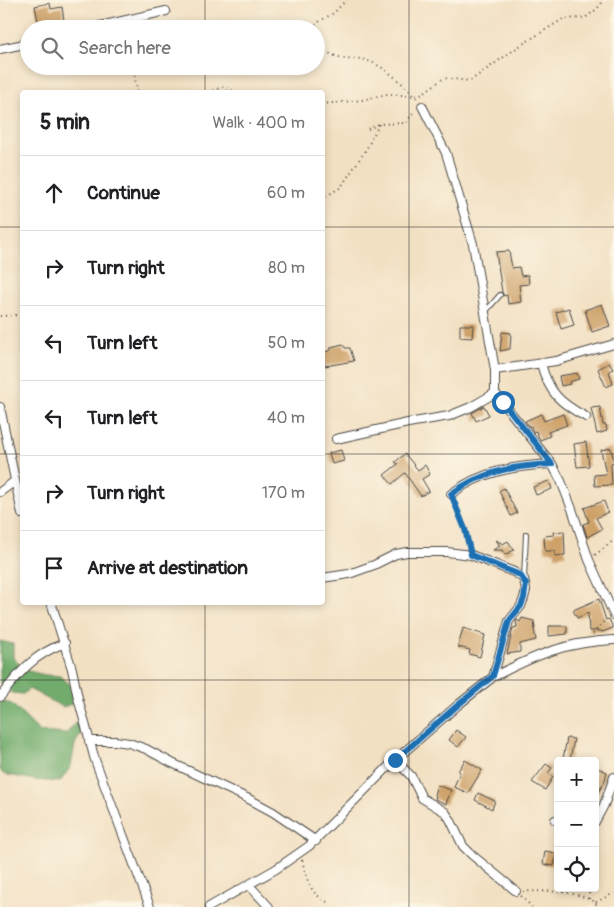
<!DOCTYPE html>
<html lang="en">
<head>
<meta charset="utf-8">
<style>
	body { margin:0; font-family:Pangolin,sans-serif; background:#f2f2f2; color:#202124 }
	.controls { position:absolute; right:15px; bottom:15px; display:grid; overflow:hidden; border-radius:5px; box-shadow:0 2px 8px #0003 }
	.controls button { width:45px; height:45px; display:grid; place-items:center; padding:0; border:0; border-bottom:1px solid #e0e0e0; background:#fff; color:#202124; font:25px sans-serif }
	.stop { position:absolute; width:15px; height:15px; margin:-11px; border:4px solid #1f6fb2; border-radius:50%; background:#fff }
	.stop.end { background:#1f6fb2; border-color:#fff; box-shadow:0 1px 5px #0008 }
	.list { margin:0; padding:0; list-style:none }
	h2 { display:flex; justify-content:space-between; align-items:center; height:65px; margin:0; padding:0 20px; font-size:21px }
	h2 small { font-size:16px; font-weight:400; color:#757577 }
	.list li { display:grid; grid-template-columns:32px 1fr auto; gap:15px; align-items:center; box-sizing:border-box; height:75px; padding:0 20px; border-top:1px solid #e0e0e0 }
	.list b { display:block; font-size:19px; white-space:nowrap }
	.list em { font-size:16px; font-style:normal; color:#757577 }
	.icon { flex:none; width:28px; height:28px; fill:none; stroke:currentColor; stroke-width:2; stroke-linecap:round; stroke-linejoin:round }
	.map { position:relative; flex:none; width:614px; height:907px; overflow:hidden }
	.search { position:absolute; background:#fff; box-shadow:0 2px 8px #0003; left:20px; top:20px; width:305px; height:55px; display:flex; align-items:center; gap:12px; box-sizing:border-box; padding:0 18px; border-radius:28px; color:#757577; font-size:19px }
	.panel { position:absolute; background:#fff; box-shadow:0 2px 8px #0003; left:20px; top:90px; width:305px; height:515px; border-radius:5px }
	.map>svg:first-child { display:block }
	.forest { fill:#71ac6c; stroke:#4e6c4c }
	.building { fill:#cea169 }
	.lines { fill:none; stroke-linecap:round; stroke-linejoin:round }
	.lane-casing { stroke:#494642; stroke-width:6 }
	.street-casing { stroke:#494642; stroke-width:10 }
	.path { stroke:#494642; stroke-width:2; stroke-dasharray:1 4; stroke-linecap:butt }
	.lane { stroke:#fff; stroke-width:4 }
	.street { stroke:#fff; stroke-width:8 }
	.route { stroke:#1f6fb2; stroke-width:6 }
	.grid { fill:none; stroke:#2b2b2b; stroke-width:1; stroke-opacity:0.55 }
</style>
</head>
<body>
<div class="map">
<svg width="614" height="907" viewBox="0 0 614 907">
	<rect width="100%" height="100%" fill="#fcf5e5"/>
	<filter id="ink" filterUnits="userSpaceOnUse"><feTurbulence type="fractalNoise" baseFrequency=".02" numOctaves="2"/><feDisplacementMap in="SourceGraphic" scale="10" xChannelSelector="R" yChannelSelector="G"/><feConvolveMatrix kernelMatrix="1 2 1 2 8 2 1 2 1" color-interpolation-filters="sRGB"/></filter>
	<filter id="wash" filterUnits="userSpaceOnUse"><feTurbulence type="fractalNoise" baseFrequency=".0096" numOctaves="4" result="noise"/><feDisplacementMap in="SourceGraphic" scale="20" xChannelSelector="R" yChannelSelector="G"/><feGaussianBlur stdDeviation="1.12" result="paint"/><feColorMatrix in="noise" values="0 0 0 0 0 0 0 0 0 0 0 0 0 0 0 0 0 1.4 0 .05"/><feComposite in="paint" operator="in"/></filter>
	<g filter="url(#wash)">
		<rect width="100%" height="100%" fill="#f2e0c2"/>
		<path class="forest" d="M0,641l13,3v14l15,13 17,4 15,1 12,10 2,17 -11,4 -34,-18 -6,5 -11,-1 -12,-10z
			M0,701l12,3 28,28 26,2 10,-12 6,-1 3,6 -10,17 -4,22 -11,16 -25,-2 -32,-6 -3,-4z"/>
		<g id="blocks">
			<path class="building" d="M50,3l1,6 11,-2 2,14 -9,1 1,7h-11v-4l-6,1 -4,-20z
				M509,251l3,17 7,-1 2,9 7,-1 1,9 -10,1 2,17 -13,2 -1,-9 -3,1 -2,-4 -6,-40z
				M602,304l8,22 -18,6 -7,-22z
				M569,308l5,17 -13,4 -5,-17z
				M460,325h13l-1,13 -12,-1z
				M502,332l9,1 -1,16 -10,2z
				M343,344l2,4h5l4,13 -29,5 -3,-13 9,-3v-3z
				M609,363l4,6 -4,2 4,13 -7,3 -8,-18z
				M577,373l2,6 -10,3 1,2 -9,2 -2,-10z
				M484,406l5,9 -13,6 -4,-8z
				M600,407l3,18h3l1,6 -10,3 -6,-26z
				M541,414l3,7 19,-7 4,11 -19,7 2,4 -10,4 -4,-9 -3,1 -2,-6 -1,1 -5,-6z
				M586,442l3,24 -12,1 -3,-23z
				M611,448l3,14 -3,1 1,22 -17,1 -1,-11 12,-1 -5,-24z
				M341,450l3,11 -12,3 -3,-11z
				M405,454l13,16 7,-5 5,9 -8,5 7,12 -8,5 -16,-23 -13,11 -8,-9 14,-11 -3,-2z
				M549,481l3,8 -16,6 -3,-8z
				M504,488l13,25 -6,3 -12,-25z
				M604,501l4,11 -12,6 6,11 -15,8 -4,-13 6,-2 -5,-14z
				M564,531l1,24 -10,1v-5h-10l-1,-15 10,-1 -1,-3z
				M496,540l7,4 5,-3 6,9 -9,5 -3,-5h-9l7,-4z
				M599,599l7,21 3,-1 4,9 -11,4 -1,-1h-12l-1,-18 -11,5 -4,-8z
				M522,618l12,3 1,8h-1l2,11 -16,4v8l-13,2 6,-26 4,-1 -1,-6 1,-1 3,2z
				M549,626h18v8l-18,2z
				M463,628l22,7 -5,22 -11,-3 1,-4 -12,-3z
				M456,730l10,7 -8,10 -9,-7z
				M567,738l7,1 -4,21 -7,-1z
				M465,760l17,10 -14,23 -14,-6 6,-15 -2,-1z
				M546,764l6,4 -4,5 5,4 -8,13 -13,-8z
				M595,767l12,5 -3,11 -9,14z
				M437,785l14,5 -5,14 -11,-5 1,-4h-2z
				M478,793l17,8 -3,8 -17,-9z
				M545,851l11,2 -2,13 -11,-2z"/>
		</g>
	</g>
	<g filter="url(#ink)">
		<use href="#blocks" fill-opacity="0" stroke="#494642" stroke-width="1"/>
		<g class="lines">
			<g class="lane-casing">
				<path id="lane" d="M486,311l14,-16
					M524,579l2,-45"/>
			</g>
			<g class="street-casing">
				<path id="street" d="M87,29l79,-18
					M0,49l29,-6
					M422,106l24,47 27,91 22,126v23l57,71 9,17 11,28 17,51 25,55
					M541,364c8,29 19,39 45,53
					M495,370l61,-9 58,-17
					M0,407l22,107
					M336,439l72,-16 41,-7 22,-9 24,-14
					M0,492l15,-11
					M451,494c30,-23 64,-28 101,-30
					M51,602l21,67 6,29 17,62 55,147
					M493,677c43,-22 72,-35 121,-37
					M0,697c20,-25 34,-43 65,-54
					M89,741h26l14,2 17,6 26,14 75,35 26,14 43,29
					M395,760l16,16 11,22 23,14 5,7 13,27 9,9 44,36
					M555,820l3,1
					M595,822l9,-17 10,-28
					M249,885l20,22
					M209,907l67,-38 33,-23 86,-86 63,-55 35,-28 16,-56 12,-15 3,-8 2,-8 -2,-11 -10,-7 -43,-17 -24,-3h-40l-11,2 -22,11 -25,9 -27,4"/>
			</g>
			<path class="path" d="M312,29l8,-8 14,-8 12,-13
				M316,47c9,5 19,9 29,12 5,1 11,-1 16,0 20,3 43,26 57,40
				M136,66l-2,5 3,21
				M208,92l15,-5 14,5
				M322,104l40,-4 25,-6 28,2 8,-3 21,-15 26,3 48,-34 45,-28 22,-1 12,-9 7,-9
				M368,129l11,-5 27,-1 9,-13
				M322,199l19,-12 26,-39 12,-24
				M0,316l22,-1
				M453,500l12,29 4,19
				M595,555l19,-15
				M593,634l13,-15
				M302,860c6,22 6,32 27,43
				M589,888v11l7,3v5
				M523,891c25,1 42,-2 66,8
				M521,896l11,11
				M596,902l18,-9"/>
			<use href="#lane" class="lane"/>
			<use href="#street" class="street"/>
		</g>
	</g>
	<g class="lines" filter="url(#ink)">
		<path class="route" d="M395,760l63,-55 35,-29 16,-55 12,-15 3,-8 2,-14 -6,-9 -49,-20 -6,-26 -14,-35c31,-23 63,-28 101,-30l-49,-62"/>
	</g>
	<path class="grid" d="M205,0v29M409,0v907M205,66v26M0,227h22M322,227h292M0,454h22M322,454h292M205,602v305M0,680h614"/>
</svg>
<div class="controls">
<button>+</button>
<button>−</button>
<button><svg class="icon" aria-label="locate" viewBox="0 0 24 24"><circle cx="12" cy="12" r="6"/><path d="M12 2v4M12 18v4M2 12h4M18 12h4"/></svg></button>
</div>
<div class="stop" style="left:503px;top:402px"></div>
<div class="stop end" style="left:395px;top:760px"></div>
<div class="search"><svg class="icon" aria-label="search" viewBox="0 0 24 24"><circle cx="10" cy="10" r="6"/><path d="M15 15l6 6"/></svg>Search here</div>
<section class="panel">
<h2>5 min<small>Walk · 400 m</small></h2>
<ul class="list">
<li><svg class="icon" aria-label="ahead" viewBox="0 0 24 24"><path d="M12 20V5M6 11l6-6 6 6"/></svg><div><b>Continue</b></div><em>60 m</em></li>
<li><svg class="icon" aria-label="right" viewBox="0 0 24 24"><path d="M7 20v-9h11M14 6l5 5-5 5"/></svg><div><b>Turn right</b></div><em>80 m</em></li>
<li><svg class="icon" aria-label="left" viewBox="0 0 24 24"><path d="M17 20v-9H6M10 6l-5 5 5 5"/></svg><div><b>Turn left</b></div><em>50 m</em></li>
<li><svg class="icon" aria-label="left" viewBox="0 0 24 24"><path d="M17 20v-9H6M10 6l-5 5 5 5"/></svg><div><b>Turn left</b></div><em>40 m</em></li>
<li><svg class="icon" aria-label="right" viewBox="0 0 24 24"><path d="M7 20v-9h11M14 6l5 5-5 5"/></svg><div><b>Turn right</b></div><em>170 m</em></li>
<li><svg class="icon" aria-label="arrive" viewBox="0 0 24 24"><path d="M6 21V4h12l-3 4 3 4H6"/></svg><div><b>Arrive at destination</b></div></li>
</ul>
</section>
</div>
</body>
</html>
